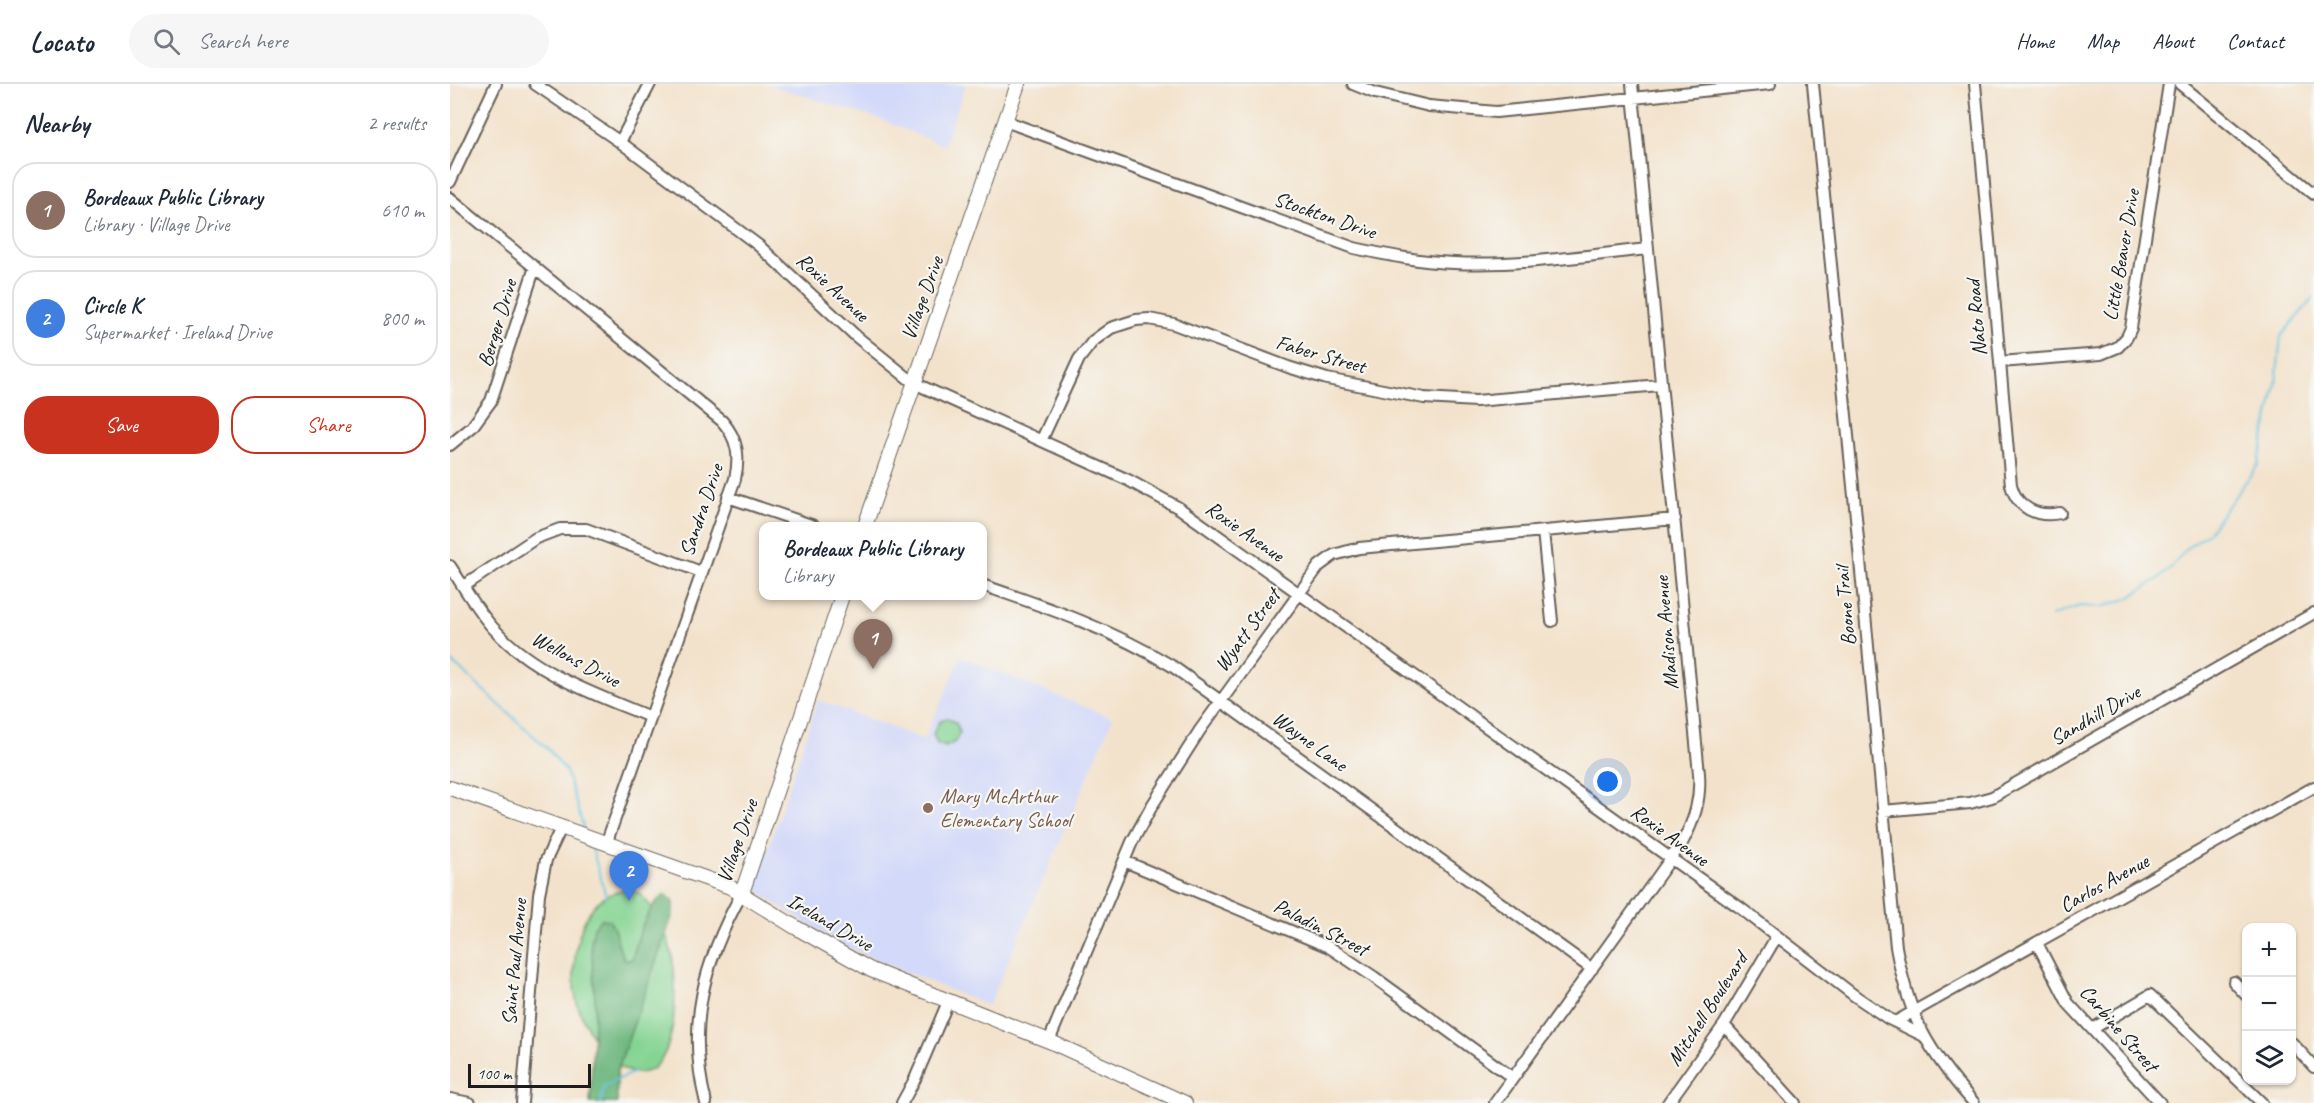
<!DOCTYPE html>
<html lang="en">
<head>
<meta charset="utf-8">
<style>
	body { margin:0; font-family:Caveat,sans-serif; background:#f6f6f7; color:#1f2937 }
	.controls { position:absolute; right:18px; bottom:18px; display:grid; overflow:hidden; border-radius:12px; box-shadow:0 2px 4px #0004 }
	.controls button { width:54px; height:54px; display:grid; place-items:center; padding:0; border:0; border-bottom:2px solid #e0e1e3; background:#fff; color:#1f2937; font:30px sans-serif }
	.scale { position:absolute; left:18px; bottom:15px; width:123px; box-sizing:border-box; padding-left:6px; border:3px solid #1c1c1c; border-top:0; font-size:16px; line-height:21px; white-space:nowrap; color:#1c1c1c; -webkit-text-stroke:4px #f6f6f2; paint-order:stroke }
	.you { position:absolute; left:1158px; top:698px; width:21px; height:21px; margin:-15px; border:4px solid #fff; border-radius:50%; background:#1a73e8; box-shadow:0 0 0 9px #1a73e833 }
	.badge { display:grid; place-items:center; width:39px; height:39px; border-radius:50%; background:#c8321e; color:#fff; font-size:20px; font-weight:700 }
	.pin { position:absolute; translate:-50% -50px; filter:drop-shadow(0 2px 3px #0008) }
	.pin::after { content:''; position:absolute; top:32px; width:21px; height:18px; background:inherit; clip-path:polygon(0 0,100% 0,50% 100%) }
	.popup { position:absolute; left:309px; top:438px; width:228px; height:78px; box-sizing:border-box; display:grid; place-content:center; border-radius:12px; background:#fff; filter:drop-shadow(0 2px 4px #0005); font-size:20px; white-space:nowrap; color:#747a83 }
	.popup b { font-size:22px; color:#1f2937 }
	.popup::after { content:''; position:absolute; left:50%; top:100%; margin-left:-12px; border:12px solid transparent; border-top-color:#fff }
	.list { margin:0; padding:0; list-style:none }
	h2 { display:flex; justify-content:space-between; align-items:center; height:78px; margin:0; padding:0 24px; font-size:26px }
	h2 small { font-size:20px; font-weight:400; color:#747a83 }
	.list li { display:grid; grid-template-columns:39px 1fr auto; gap:18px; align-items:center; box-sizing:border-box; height:96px; margin:0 12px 12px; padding:0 12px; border:2px solid #e0e1e3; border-radius:24px }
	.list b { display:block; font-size:22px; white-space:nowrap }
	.list p { margin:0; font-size:20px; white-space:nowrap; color:#747a83 }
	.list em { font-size:20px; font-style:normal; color:#747a83 }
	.actions { display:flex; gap:12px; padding:18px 24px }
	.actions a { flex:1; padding:14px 0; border:2px solid #c8321e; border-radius:24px; text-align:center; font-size:21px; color:#c8321e }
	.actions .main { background:#c8321e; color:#fff }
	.icon { flex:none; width:33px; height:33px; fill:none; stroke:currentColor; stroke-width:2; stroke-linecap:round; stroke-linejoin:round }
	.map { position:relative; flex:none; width:1864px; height:1019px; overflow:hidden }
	header { display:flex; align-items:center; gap:36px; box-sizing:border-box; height:84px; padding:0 30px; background:#fff; border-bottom:2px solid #e0e1e3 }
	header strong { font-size:28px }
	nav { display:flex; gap:33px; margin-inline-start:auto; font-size:21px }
	.search { width:420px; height:54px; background:#f6f6f7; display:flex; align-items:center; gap:15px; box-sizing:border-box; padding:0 21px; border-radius:33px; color:#747a83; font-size:22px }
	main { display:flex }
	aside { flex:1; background:#fff }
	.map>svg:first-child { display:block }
	.built { fill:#d2d9f9 }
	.green { fill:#85d493; stroke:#507858; stroke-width:1.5 }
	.forest { fill:#6cb67d; stroke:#44694c; stroke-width:1.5 }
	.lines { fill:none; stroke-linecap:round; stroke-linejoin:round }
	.stream { stroke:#63c2e2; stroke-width:2 }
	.minor-casing { stroke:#676159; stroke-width:14 }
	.major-casing { stroke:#676159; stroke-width:16 }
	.minor { stroke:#fff; stroke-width:10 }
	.major { stroke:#fff; stroke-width:14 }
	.education-dot { fill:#8d6e63; stroke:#f6f6f2; stroke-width:2 }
	.labels { text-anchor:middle; stroke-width:4.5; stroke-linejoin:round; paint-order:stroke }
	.street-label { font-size:21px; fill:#1c1c1c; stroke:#f6f6f2 }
	.education-label { font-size:21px; fill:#785e54; stroke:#f6f6f2; text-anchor:start }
</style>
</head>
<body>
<header>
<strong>Locato</strong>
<div class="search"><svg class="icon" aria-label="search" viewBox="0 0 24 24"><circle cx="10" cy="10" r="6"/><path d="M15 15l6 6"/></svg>Search here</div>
<nav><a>Home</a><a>Map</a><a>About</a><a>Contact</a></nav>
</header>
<main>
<aside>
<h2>Nearby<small>2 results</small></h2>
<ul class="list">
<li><span class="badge" style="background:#8d6e63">1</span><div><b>Bordeaux Public Library</b><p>Library · Village Drive</p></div><em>610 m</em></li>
<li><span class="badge" style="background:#3f7fe0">2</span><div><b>Circle K</b><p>Supermarket · Ireland Drive</p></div><em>800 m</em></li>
</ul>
<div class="actions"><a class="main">Save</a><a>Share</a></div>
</aside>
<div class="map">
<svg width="1864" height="1019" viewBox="0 0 1864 1019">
	<rect width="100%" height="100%" fill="#f6f6f2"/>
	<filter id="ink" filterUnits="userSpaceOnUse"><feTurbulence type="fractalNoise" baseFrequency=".0167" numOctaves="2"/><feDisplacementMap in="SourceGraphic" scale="12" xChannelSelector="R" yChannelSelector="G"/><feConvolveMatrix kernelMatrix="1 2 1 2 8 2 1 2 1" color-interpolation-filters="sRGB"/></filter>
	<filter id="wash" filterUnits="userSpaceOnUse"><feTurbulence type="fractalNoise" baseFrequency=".008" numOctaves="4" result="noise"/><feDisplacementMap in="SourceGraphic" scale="24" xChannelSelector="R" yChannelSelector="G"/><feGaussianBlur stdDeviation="1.35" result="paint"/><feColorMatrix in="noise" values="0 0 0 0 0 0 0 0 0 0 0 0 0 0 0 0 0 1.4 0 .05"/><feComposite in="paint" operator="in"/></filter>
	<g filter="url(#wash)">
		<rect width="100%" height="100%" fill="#f3e2cb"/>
		<path class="built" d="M316,0h200l-22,62 -62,-26z
			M511,573l152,61 -124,288 -148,-61 -80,-51 -4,-7 2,-11 59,-176 106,40z"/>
		<path class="green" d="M497,634l9,5 4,9 -5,10 -9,5 -9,-3 -4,-10 6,-12z
			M179,805c4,2 10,3 12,6 13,12 28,43 31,60 5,28 8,113 -31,118 -29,3 -58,-47 -64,-70 -7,-26 -2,-71 14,-93 9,-13 23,-19 38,-21z"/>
		<path class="forest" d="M215,810l8,7v13l-56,157v32h-27l5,-102 -4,-58 3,-16 7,-8 8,1c10,13 7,28 17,41l6,-2c7,-24 12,-49 33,-65z"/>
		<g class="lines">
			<path class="stream" d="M1601,532l29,-10 22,1 27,-9 30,-20 12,-10 16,-20 21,-15 50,-68 18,-81 5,-48 33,-39
				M0,576l98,89 18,22 18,58
				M140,758l16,54
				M151,1019l3,-17 30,-14"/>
		</g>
	</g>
	<g filter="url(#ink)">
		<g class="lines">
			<g class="minor-casing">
				<path id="minor" d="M85,0l85,58 138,103 99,92 57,46 214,97 51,28 560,399 116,89 34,23 33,16
					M903,0l22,9 54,13 67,6 274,-28
					M1363,0l41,412 42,451c13,71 31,103 78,156
					M1525,0l36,401c6,23 26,33 49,28
					M1730,0l134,110
					M555,37l349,127c33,7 66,14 100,15 64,3 130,-7 193,-14
					M170,58l30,-58
					M0,98l46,-98
					M0,114l272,223c16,18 18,36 13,58l-129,365
					M1550,278l101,-8 17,-7 9,-10 4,-9 38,-244
					M592,355l37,-80 14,-18 18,-13 25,-8 13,-1 25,5 114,43 39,12 97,19 52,3 184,-16
					M0,361l22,-18 19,-26 44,-134
					M278,413l86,29
					M1093,447l9,90
					M0,482c14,21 27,45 45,64 40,44 102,65 155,87
					M532,501c67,23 129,44 190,81l420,303
					M14,502l72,-48 24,-9h26l115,43
					M1433,727l87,-8 22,-6 322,-184
					M674,777l205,86 45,30 139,101
					M1587,859l31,60 92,100
					M1784,898l12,13
					M1445,938l419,-235
					M1274,941l71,78
					M1642,945l58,-34 112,108
					M599,957l83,-199 21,-38 47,-74 119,-164 15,-11 25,-7 316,-29
					M1842,959l22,24
					M0,1015l20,4
					M72,1019l17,-209 7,-34 15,-32
					M256,1019c-20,-78 -2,-141 36,-210
					M452,1019l13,-24 33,-77
					M1045,1019l187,-260c12,-22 19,-43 17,-69l-67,-690
					M1218,1019l56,-78 53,-89"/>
			</g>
			<g class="major-casing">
				<path id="major" d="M415,442l153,-442
					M0,704l280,99 65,40 76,43 178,71 136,62
					M292,809l100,-297"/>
			</g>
			<use href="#minor" class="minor"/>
			<use href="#major" class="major"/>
		</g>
	</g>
	<circle class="education-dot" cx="478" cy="724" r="6"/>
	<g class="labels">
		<g class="street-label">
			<text transform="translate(875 131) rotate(19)" y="7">Stockton Drive</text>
			<text transform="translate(1671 171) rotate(-80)" y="7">Little Beaver Drive</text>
			<text transform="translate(383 203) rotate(43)" y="7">Roxie Avenue</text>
			<text transform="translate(472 214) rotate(-70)" y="7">Village Drive</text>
			<text transform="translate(1526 234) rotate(-95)" y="7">Nato Road</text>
			<text transform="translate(47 239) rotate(-73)" y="7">Berger Drive</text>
			<text transform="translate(871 270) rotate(16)" y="7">Faber Street</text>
			<text transform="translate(251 426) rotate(-71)" y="7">Sandra Drive</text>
			<text transform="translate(795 447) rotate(35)" y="7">Roxie Avenue</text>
			<text transform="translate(1395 522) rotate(-95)" y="7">Boone Trail</text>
			<text transform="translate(797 546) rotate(-54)" y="7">Wyatt Street</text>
			<text transform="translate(1216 549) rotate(-95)" y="7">Madison Avenue</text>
			<text transform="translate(126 575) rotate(28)" y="7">Wellons Drive</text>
			<text transform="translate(1645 631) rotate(-30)" y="7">Sandhill Drive</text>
			<text transform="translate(860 657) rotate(36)" y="7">Wayne Lane</text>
			<text transform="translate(1220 751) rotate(36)" y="7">Roxie Avenue</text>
			<text transform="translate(287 757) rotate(-71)" y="7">Village Drive</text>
			<text transform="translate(1654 799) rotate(-29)" y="7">Carlos Avenue</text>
			<text transform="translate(380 838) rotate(30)" y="7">Ireland Drive</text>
			<text transform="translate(871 843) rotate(27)" y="7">Paladin Street</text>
			<text transform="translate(64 878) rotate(-85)" y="7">Saint Paul Avenue</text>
			<text transform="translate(1257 925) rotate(-57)" y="7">Mitchell Boulevard</text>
			<text transform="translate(1669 944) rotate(49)" y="7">Carbine Street</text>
		</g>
		<g class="education-label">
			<text x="490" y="719">Mary McArthur<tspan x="490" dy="24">Elementary School</tspan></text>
		</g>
	</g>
</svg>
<div class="controls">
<button>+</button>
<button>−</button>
<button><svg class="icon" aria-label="layers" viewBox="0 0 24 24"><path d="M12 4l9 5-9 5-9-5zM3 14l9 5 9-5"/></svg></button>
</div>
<div class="scale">100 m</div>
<div class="you"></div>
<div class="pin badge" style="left:423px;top:585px;background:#8d6e63">1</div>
<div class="popup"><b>Bordeaux Public Library</b>Library</div>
<div class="pin badge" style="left:179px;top:817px;background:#3f7fe0">2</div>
</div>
</main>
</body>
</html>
